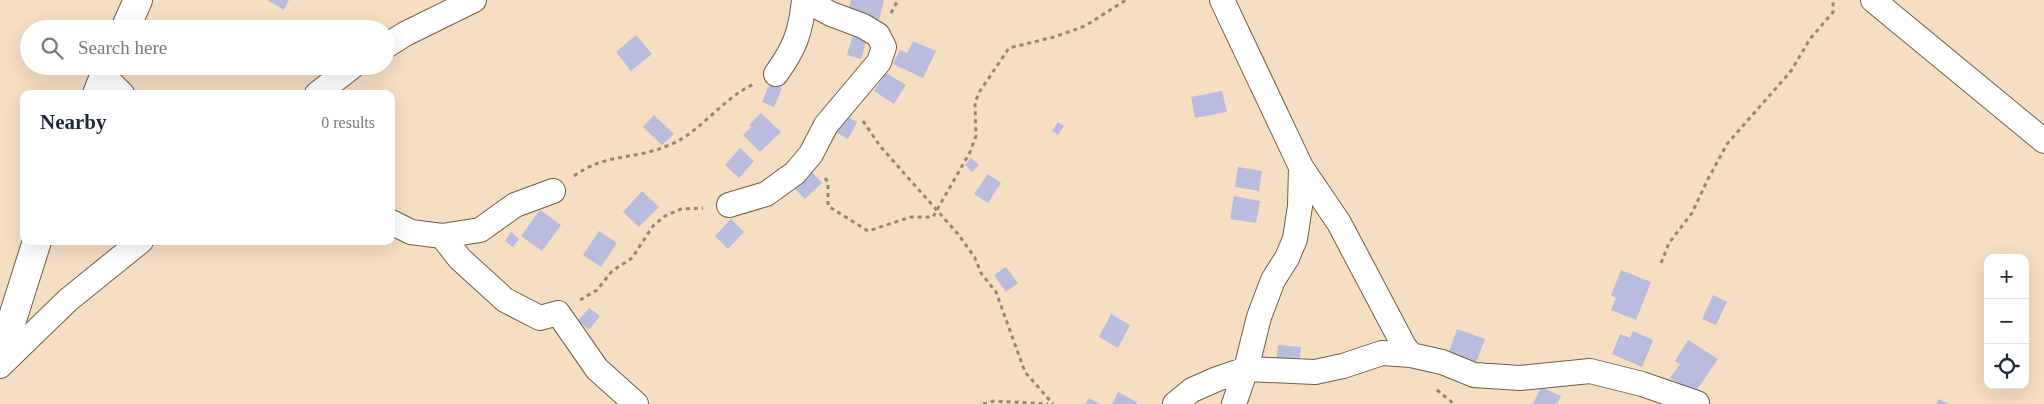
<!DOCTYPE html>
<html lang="en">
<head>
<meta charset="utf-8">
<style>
	body { margin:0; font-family:"Times New Roman",serif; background:#f2f2f3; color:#1f2937 }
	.controls { position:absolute; right:15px; bottom:15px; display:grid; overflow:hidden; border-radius:10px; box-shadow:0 5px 20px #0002 }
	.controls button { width:45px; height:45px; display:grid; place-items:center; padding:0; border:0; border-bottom:1px solid #e0e1e3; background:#fff; color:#1f2937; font:25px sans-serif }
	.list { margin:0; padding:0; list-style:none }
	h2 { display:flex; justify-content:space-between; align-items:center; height:65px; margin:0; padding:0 20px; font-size:21px }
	h2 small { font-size:16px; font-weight:400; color:#747a83 }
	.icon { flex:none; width:28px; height:28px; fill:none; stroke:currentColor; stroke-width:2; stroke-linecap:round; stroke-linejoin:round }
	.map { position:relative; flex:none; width:2044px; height:404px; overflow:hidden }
	.search { position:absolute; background:#fff; box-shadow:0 5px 20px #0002; left:20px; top:20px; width:375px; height:55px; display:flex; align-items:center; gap:12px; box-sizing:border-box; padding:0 18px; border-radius:28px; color:#747a83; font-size:19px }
	.panel { position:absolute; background:#fff; box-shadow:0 5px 20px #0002; left:20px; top:90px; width:375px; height:155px; border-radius:10px }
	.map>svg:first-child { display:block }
	.building { fill:#b9bcdc }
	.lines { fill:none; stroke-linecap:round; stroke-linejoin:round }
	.minor-casing { stroke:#725e46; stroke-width:26 }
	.tertiary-casing { stroke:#725e46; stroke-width:30 }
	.path { stroke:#978674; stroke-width:3; stroke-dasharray:4 4; stroke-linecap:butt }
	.minor { stroke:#fff; stroke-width:24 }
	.tertiary { stroke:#fff; stroke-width:28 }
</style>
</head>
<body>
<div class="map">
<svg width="2044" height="404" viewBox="0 0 2044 404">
	<rect width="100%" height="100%" fill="#f6dec3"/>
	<path class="building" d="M267,0h22l-5,10z
		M851,0h33l-5,20 -31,-7z
		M854,31l14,4 -7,24 -14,-4z
		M636,35l16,19 -21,17 -15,-19z
		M913,41l23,10 -13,27 -30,-14 7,-14 7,3z
		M886,73l20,12 -12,19 -20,-13z
		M770,83l12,5 -8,19 -12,-5z
		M1222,91l5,21 -32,6 -4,-21z
		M761,113l20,19 -21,20 -17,-17 8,-8 -2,-2z
		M842,114l15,8 -9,17 -15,-8z
		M654,115l20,19 -12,11 -19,-18z
		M1058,122l6,4 -6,9 -6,-4z
		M740,148l14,13 -15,17 -14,-13z
		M971,158l8,7 -7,7 -7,-7z
		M1238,167l24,4 -3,20 -24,-4z
		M811,171l11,12 -17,16 -12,-12z
		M988,174l13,9 -13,20 -14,-9z
		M642,191l17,16 -20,20 -16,-15z
		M1234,196l26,5 -4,22 -26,-4z
		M540,210l21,15 -19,26 -21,-15z
		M731,219l13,13 -16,17 -13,-13z
		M599,231l18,12 -16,24 -18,-12z
		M511,232l8,7 -6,8 -8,-6z
		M1006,267l12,16 -12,9 -12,-17z
		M1621,270l30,12 -15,38 -25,-10 5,-12 -5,-3z
		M1713,295l14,7 -11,23 -14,-6z
		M589,308l11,8 -11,14 -11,-9z
		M1111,314l19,11 -12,23 -19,-11z
		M1457,329l28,10 -11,29 -27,-10z
		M1633,331l20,9 -11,27 -30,-13 8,-20 10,4z
		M1688,340l30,19 -24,35 -24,-16 10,-14 -5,-3z
		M1278,345l23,2 -2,20 -23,-3z
		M1541,387l20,9 -4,8h-24z
		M1118,392l19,10 -1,2h-24z
		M1089,398l11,6h-14z
		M1938,399l11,5h-13z"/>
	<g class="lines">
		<g class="minor-casing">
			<path id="minor" d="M1222,0l79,167 38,56 65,123 7,9 31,7 32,13 46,3 70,-7 52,13 55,19
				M1873,0l171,141
				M386,46l19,-12 69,-34
				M776,74c19,-26 25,-43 28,-74
				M104,76l18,18
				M317,94l36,-28
				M729,205l37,-11 29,-21 16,-19 15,-29 53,-63 5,-15 -6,-12 -15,-9 -32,-12 -26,-14
				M391,222l20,10 31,4 18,23 45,41 35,18 18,-5 39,56 39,35
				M442,236l38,-6 35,-25 38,-14
				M0,366l68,-66 73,-59
				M1175,404l17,-14 25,-11 29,-10 69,3 28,-6 39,-13 29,2
				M1234,404l12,-35 13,-52 14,-37 14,-22 8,-19 5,-33 1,-39"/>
		</g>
		<g class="tertiary-casing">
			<path id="tertiary" d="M125,29l13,-29
				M97,94l11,-28
				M0,358l37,-117"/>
		</g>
		<path class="path" d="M891,13l7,-13
			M863,121l17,25 78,88 17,24 6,15 15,19 29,80 28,32
			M574,176c31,-23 60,-16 93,-30 34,-13 54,-47 87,-62
			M825,178l3,4v24l40,25 43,-14h22l37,-65 6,-16 -1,-34 5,-11 29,-43 45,-11 31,-11 41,-26
			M1661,263l8,-20 23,-30 15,-32 20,-37 64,-73 19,-32 23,-27v-12
			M580,300l17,-10 15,-19 20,-13 21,-32 12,-10 16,-7 22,-1
			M1437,390l17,14
			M983,404l11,-3 54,3"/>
		<use href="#minor" class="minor"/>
		<use href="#tertiary" class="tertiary"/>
	</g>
</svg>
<div class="controls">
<button>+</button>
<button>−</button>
<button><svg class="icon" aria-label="locate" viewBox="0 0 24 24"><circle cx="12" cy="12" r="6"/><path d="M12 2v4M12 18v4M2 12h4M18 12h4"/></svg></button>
</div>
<div class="search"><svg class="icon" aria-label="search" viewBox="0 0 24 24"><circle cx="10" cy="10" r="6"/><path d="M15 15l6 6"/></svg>Search here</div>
<section class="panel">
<h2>Nearby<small>0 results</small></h2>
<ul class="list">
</ul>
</section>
</div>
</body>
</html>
